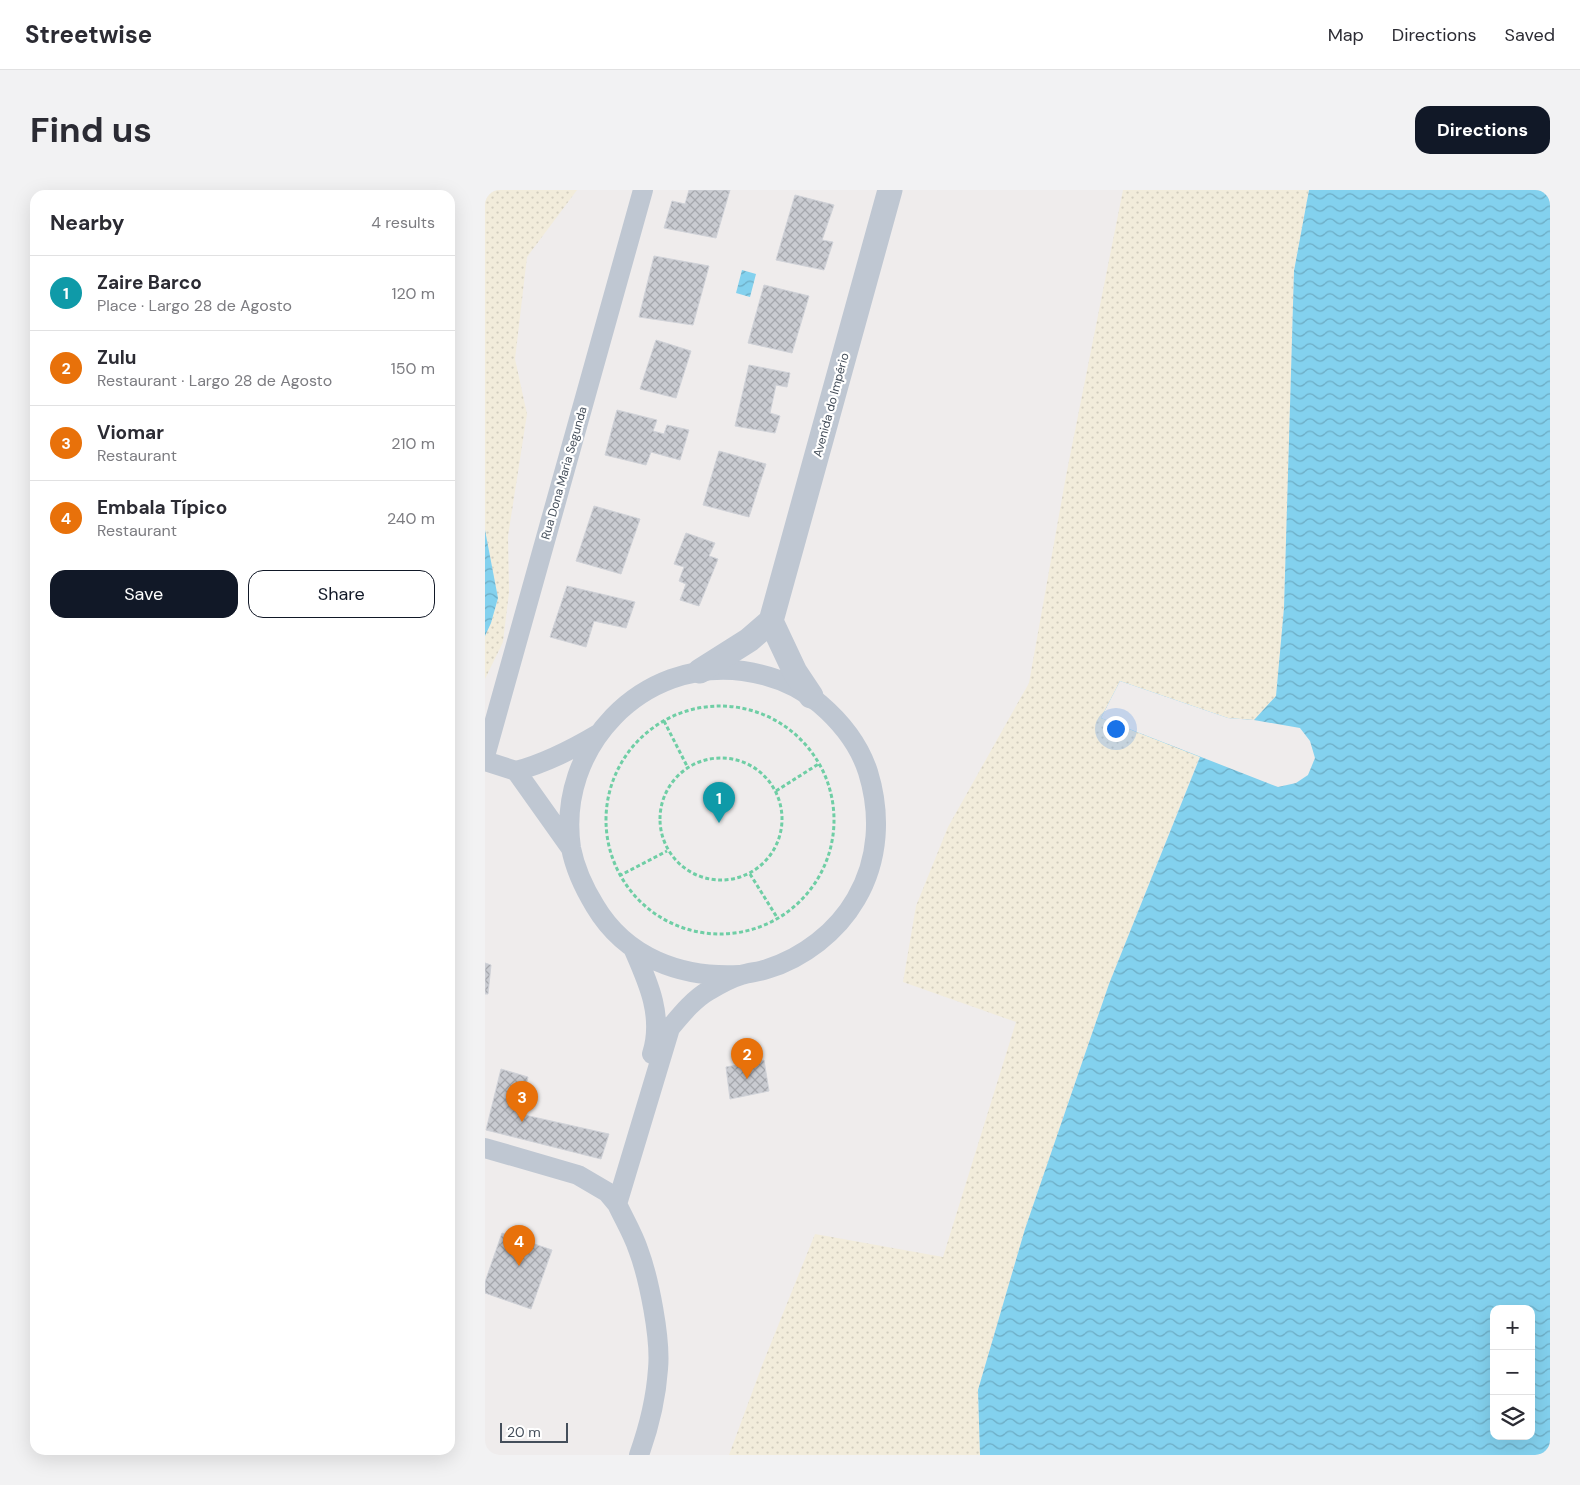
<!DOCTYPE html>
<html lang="en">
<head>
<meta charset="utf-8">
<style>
	body { margin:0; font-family:"DM Sans",sans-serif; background:#f2f2f3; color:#2b2b33 }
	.controls { position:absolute; right:15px; bottom:15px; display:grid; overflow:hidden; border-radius:10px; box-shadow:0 5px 20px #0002 }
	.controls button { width:45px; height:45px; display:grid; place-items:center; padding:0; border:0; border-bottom:1px solid #e1e1e2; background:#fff; color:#2b2b33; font:25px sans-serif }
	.scale { position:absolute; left:15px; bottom:12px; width:68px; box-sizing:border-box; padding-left:5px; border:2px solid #444e5a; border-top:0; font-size:14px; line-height:18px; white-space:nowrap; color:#444e5a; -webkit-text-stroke:4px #fff; paint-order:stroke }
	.you { position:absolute; left:630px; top:538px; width:18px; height:18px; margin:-12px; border:4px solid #fff; border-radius:50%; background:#1a73e8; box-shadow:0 0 0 8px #1a73e833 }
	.badge { display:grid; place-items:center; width:32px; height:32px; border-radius:50%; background:#111827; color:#fff; font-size:16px; font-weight:700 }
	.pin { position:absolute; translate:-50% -41px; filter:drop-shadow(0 1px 2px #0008) }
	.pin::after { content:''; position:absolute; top:26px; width:18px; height:15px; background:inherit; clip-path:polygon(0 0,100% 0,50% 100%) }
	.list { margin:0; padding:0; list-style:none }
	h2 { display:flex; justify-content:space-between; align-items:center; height:65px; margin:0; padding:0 20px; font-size:21px }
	h2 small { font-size:16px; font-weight:400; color:#7c7c81 }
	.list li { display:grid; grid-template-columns:32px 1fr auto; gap:15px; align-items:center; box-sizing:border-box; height:75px; padding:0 20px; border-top:1px solid #e1e1e2 }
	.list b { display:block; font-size:19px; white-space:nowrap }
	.list p { margin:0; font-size:16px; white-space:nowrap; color:#7c7c81 }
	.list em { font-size:16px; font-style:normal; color:#7c7c81 }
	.actions { display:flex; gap:10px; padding:15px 20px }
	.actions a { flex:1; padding:11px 0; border:1px solid #111827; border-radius:15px; text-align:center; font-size:18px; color:#111827 }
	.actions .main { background:#111827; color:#fff }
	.icon { flex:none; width:28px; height:28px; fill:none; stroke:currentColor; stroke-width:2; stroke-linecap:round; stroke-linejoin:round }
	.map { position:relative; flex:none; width:1065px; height:1265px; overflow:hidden; border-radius:15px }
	header { display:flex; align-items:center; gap:30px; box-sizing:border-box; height:70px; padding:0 25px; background:#fff; border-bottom:1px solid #e1e1e2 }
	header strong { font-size:24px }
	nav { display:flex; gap:28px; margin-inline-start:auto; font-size:18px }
	.intro { display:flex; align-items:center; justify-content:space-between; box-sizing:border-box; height:120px; padding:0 30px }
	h1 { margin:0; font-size:35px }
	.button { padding:12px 22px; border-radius:15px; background:#111827; color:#fff; font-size:18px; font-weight:700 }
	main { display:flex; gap:30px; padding:0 30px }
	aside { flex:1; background:#fff; border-radius:15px; box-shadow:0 5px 20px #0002 }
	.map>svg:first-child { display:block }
	.sand { fill:url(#sand-dots) }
	.water { fill:url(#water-waves); fill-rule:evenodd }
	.pier { fill:#efecec }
	.building { fill:url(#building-cross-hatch); stroke:#d0d2d8 }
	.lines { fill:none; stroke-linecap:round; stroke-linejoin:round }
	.path { stroke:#6fcea5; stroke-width:3; stroke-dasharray:4 2.5; stroke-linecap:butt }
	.minor { stroke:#bfc7d2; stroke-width:20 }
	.tertiary { stroke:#bfc7d2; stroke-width:25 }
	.labels { text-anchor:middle; stroke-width:4.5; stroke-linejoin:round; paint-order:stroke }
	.street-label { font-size:12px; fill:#444e5a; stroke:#fff }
</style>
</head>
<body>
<header>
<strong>Streetwise</strong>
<nav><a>Map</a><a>Directions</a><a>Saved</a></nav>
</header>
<div class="intro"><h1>Find us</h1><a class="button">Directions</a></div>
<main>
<aside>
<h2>Nearby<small>4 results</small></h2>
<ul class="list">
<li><span class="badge" style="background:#0f9aa8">1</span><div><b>Zaire Barco</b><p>Place · Largo 28 de Agosto</p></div><em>120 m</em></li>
<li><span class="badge" style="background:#e8710a">2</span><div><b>Zulu</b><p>Restaurant · Largo 28 de Agosto</p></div><em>150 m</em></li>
<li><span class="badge" style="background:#e8710a">3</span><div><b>Viomar</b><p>Restaurant</p></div><em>210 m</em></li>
<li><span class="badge" style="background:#e8710a">4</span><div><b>Embala Típico</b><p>Restaurant</p></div><em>240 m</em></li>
</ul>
<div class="actions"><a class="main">Save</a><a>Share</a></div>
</aside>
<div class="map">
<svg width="1065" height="1265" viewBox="0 0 1065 1265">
	<defs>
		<pattern id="sand-dots" width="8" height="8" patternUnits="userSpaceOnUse" patternTransform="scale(1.25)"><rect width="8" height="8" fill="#f2ecdb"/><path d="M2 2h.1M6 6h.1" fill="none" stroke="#d1ccbe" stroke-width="1.8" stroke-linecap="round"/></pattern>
		<pattern id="water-waves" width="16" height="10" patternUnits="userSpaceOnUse" patternTransform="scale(1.25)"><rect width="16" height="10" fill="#83d1ee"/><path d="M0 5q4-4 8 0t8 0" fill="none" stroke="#6dacc4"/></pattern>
		<pattern id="building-cross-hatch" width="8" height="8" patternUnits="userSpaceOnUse" patternTransform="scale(1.25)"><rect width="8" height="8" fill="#c9cbd1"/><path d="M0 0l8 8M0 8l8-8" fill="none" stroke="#a5a7ad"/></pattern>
	</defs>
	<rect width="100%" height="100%" fill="#efecec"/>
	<path class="sand" d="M0,0h92l-50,67 -12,102 12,55 -19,122 1,56 -6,50 -18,37v-43l6,-13 7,-25 -13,-68z
		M638,0h186l-15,81 -10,337 -8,88 -22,24 -26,-2 -108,-37 -19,37 99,38 -91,228 -84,245 -47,161 2,65h-251l34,-92 52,-129 128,23 73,-235 -113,-40 13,-76 32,-79 81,-144 37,-207z"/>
	<path class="water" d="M824,0h241v1265h-570l-2,-65 47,-161 84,-245 91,-227 -99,-39 19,-37 108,37 26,2 22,-24 8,-88 10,-337zM1009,1119h37v127h-37z
		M257,80l14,4 -6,23 -14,-4z
		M0,340l13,68 -7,25 -6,13z"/>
	<path class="pier" d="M635,491l108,37 26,2 46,8 10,13 5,17 -7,17 -12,8 -18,4 -177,-69z"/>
	<path class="building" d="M204,0h41l-14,48 -52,-10 8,-27 13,3z
		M310,5l39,10 -12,35 11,2 -9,28 -48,-10z
		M169,66l55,10 -16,59 -54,-8z
		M279,95l45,11 -17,57 -44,-10z
		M171,150l35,11 -15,47 -36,-9z
		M264,175l41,8 -3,14 -11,-2 -6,28 10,3 -5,17 -40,-7z
		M132,220l40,10 -4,11 11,3 3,-9 22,5 -9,30 -29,-8 -5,13 -41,-10z
		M234,261l47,13 -17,53 -46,-12z
		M109,316l46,13 -19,55 -45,-13z
		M201,343l29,10 -6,13 9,3 -19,47 -19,-6 6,-16 -7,-3 5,-14 -10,-3z
		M82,396l68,16 -9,26 -32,-7 -8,26 -36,-10z
		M0,773l6,2 -3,29h-3z
		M279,870l5,31 -39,8 -4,-32z
		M16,879l27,8 -8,37 89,20 -8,25 -115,-29z
		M17,1043l50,17 -21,59 -46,-16v-11z"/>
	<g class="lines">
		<path class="path" d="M121 630a114 114 0 1 1 228 0a114 114 0 1 1-228 0Z
			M179,531l24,47
			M175 629a61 61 0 1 1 122 0a61 61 0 1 1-122 0Z
			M291,601l44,-28
			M265,684l28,45
			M134,686l48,-25"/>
		<path class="minor" d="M0,566l158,-566
			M0,571l31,10 54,76
			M31,581c30,-8 55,-21 82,-37
			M148,758c15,34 31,68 19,106
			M0,958l93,27 29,17 10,12
			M154,1265c10,-28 17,-56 19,-86 3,-30 -9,-91 -20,-120 -5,-15 -14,-30 -21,-45l53,-176c11,-13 24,-29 38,-37 10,-6 22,-13 33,-16 9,-3 18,-3 26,-6 36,-11 70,-37 89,-70 23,-39 25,-85 12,-127 -9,-28 -27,-50 -48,-68 -22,-19 -49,-29 -77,-33 -101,-13 -187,76 -172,177 4,21 13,40 24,58 31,52 86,72 144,69"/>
		<path class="tertiary" d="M286,431l119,-431
			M286,431l24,51 16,24
			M215,481l49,-31 22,-19"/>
	</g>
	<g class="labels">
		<g class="street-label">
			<text transform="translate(346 215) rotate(-75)" y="4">Avenida do Império</text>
			<text transform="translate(79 283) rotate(-74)" y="4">Rua Dona Maria Segunda</text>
		</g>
	</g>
</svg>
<div class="controls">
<button>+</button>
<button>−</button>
<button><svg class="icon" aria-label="layers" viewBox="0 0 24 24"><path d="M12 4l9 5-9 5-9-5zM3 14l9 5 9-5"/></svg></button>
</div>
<div class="scale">20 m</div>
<div class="you"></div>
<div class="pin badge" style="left:234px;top:633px;background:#0f9aa8">1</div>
<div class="pin badge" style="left:262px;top:889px;background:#e8710a">2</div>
<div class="pin badge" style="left:37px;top:932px;background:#e8710a">3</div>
<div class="pin badge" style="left:34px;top:1076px;background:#e8710a">4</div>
</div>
</main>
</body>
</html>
